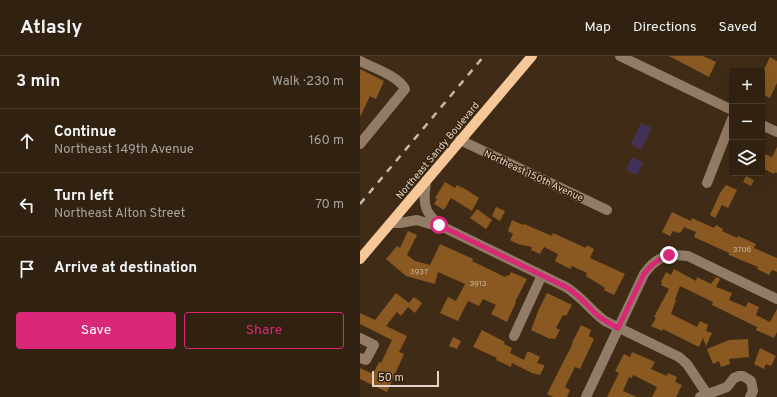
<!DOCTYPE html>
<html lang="en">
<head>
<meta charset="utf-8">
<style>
	body { margin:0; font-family:Overpass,sans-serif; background:#3c2e1e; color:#f1f3f6 }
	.controls { position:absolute; right:12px; top:12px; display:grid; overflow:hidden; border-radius:4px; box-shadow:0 4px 16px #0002 }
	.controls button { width:36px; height:36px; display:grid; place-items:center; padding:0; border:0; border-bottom:1px solid #4b3e30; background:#302110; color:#f1f3f6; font:20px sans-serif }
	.scale { position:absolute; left:12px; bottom:10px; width:67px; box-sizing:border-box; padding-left:4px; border:2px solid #e1d3c7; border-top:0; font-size:11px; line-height:14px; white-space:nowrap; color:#e1d3c7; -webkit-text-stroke:3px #35220c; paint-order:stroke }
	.stop { position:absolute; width:12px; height:12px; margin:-9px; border:3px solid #db2777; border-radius:50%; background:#fff }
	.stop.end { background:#db2777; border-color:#fff; box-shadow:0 1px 4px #0008 }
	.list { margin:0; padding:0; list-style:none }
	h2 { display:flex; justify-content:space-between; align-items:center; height:52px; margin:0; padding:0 16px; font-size:17px }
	h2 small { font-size:13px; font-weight:400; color:#a8a39f }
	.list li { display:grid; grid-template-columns:26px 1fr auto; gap:12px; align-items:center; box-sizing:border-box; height:64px; padding:0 16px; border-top:1px solid #4b3e30 }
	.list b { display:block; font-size:15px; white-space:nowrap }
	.list p { margin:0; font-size:13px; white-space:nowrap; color:#a8a39f }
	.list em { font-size:13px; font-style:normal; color:#a8a39f }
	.actions { display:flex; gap:8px; padding:12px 16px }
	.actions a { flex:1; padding:9px 0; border:1px solid #db2777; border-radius:4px; text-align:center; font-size:14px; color:#db2777 }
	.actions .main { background:#db2777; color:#fff }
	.icon { flex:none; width:22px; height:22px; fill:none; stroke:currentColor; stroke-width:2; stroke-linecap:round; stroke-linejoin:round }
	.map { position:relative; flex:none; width:417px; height:341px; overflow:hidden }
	header { display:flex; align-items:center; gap:24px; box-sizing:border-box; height:56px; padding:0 20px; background:#302110; border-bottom:1px solid #4b3e30 }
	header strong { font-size:19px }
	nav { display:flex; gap:22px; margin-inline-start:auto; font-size:14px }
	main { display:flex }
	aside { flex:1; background:#302110 }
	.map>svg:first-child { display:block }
	.green { fill:#443158 }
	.building { fill:#895921 }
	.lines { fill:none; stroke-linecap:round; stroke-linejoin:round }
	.minor { stroke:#927c66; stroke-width:10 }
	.major { stroke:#f5c799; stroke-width:10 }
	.rail { stroke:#c7b8aa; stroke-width:2.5; stroke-dasharray:7 7; stroke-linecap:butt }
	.route { stroke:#db2777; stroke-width:5 }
	.labels { text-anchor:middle; stroke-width:3; stroke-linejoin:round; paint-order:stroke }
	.number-label { font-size:8px; fill:#cbb49e }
	.street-label { font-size:10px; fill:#e1d3c7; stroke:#35220c }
</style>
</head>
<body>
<header>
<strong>Atlasly</strong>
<nav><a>Map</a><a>Directions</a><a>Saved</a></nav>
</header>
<main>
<aside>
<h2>3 min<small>Walk · 230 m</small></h2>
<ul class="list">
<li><svg class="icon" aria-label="ahead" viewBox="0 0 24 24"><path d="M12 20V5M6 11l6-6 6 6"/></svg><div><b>Continue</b><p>Northeast 149th Avenue</p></div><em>160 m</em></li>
<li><svg class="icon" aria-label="left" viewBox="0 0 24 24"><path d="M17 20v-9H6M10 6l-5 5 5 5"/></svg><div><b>Turn left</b><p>Northeast Alton Street</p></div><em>70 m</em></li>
<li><svg class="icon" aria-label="arrive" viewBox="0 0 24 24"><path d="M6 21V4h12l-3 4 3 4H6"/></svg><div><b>Arrive at destination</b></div></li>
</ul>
<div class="actions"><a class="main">Save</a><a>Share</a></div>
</aside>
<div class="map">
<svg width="417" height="341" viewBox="0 0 417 341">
	<rect width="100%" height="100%" fill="#402c16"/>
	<path class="green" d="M281,67l11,5 -11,22 -10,-6z
		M272,101l11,5 -6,13 -11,-5z"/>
	<path class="building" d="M309,0h34l13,6 -7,15z
		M410,1l7,4v22l-7,15 -8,-4v-20z
		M0,13l24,12 -8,18 -6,-3 -10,21z
		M417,91v26l-2,-1 -1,2 -12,-6v-15l10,4z
		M386,120l8,4 -3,6 -8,-4z
		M85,126l10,6 2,-3 5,3v-1l17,11 -7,13 -21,-13 -7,12 -10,-6 3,-5 -2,-1z
		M366,129l11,5 -9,18 -6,-3 -7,13 -5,-3 10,-22z
		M136,151l9,4 -5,10 -8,-5z
		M117,153l15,11 -6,9 -16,-11z
		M312,156l19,9 1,-3 22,10 2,-3 7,4 -1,2 15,7 1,-2 18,8 -2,4 23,10v14l-5,-2 -3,5 -12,-6 1,-2 -29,-12v-2l-35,-16 2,-5 -12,-5 -3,5 -3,1 -5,-2 -3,5 -8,-4z
		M152,164l11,5 1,-1 28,12 1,-3 33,15 1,-3 7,4 -4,9 35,16 -11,21 -10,-5 1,-2 -19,-12 1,-3 -15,-7 -2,3 -15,-8 3,-7 -14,-7 -4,7 -9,-4 1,-3 -14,-3 -8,-4 3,-6 -5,-3z
		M48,175l9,4 -10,20 8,6 15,4 10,-21 33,15 -1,2 33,16 2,-2 2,1 2,-4 16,7 -12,23h1l-9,20 -16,-8 5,-9 -13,-6 -4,7 -11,-5 -10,20 -18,-8 8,-16 8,4 9,-17 -27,-12 -3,12 -29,-8 -20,-17 11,-13 3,2z
		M314,213l22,12 1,-4 14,7 5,-7 4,2 -4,8 16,6 -3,7 17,7 2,-5 11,5 -3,8 14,7 7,-13v23l-3,6 -18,-8 1,-3 -45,-22 1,-3 -33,-16 -5,14h1l-5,14 26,13 3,-6 8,4 -2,6 6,2 -6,13 -3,-8 -4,9 -36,-18 -1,2 -11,-5 5,-8 -2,-1 15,-28 -8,-4 1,-2 -1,-1 5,-10 5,3z
		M36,237l13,10 5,-6 8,6 -7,10 -7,-6 -7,9 -4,-4 -11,14 21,10 -8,16 5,2 -17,38 -27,-13v-11l13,6 6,-12 2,1 11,-23 -32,-16v-11l15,7z
		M187,237l25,12 -6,11 -3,-1 -7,13 4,2 -5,9 -4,-1 -1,1 -19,-9 8,-21z
		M221,269l10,5 -2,6 5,3 -14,30 -5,-2 -10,20 5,3 -3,7h-14l-6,-3 26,-51h-1z
		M122,274l23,12 -1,2 8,4 -2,5 14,7 3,-8h3l10,5 -3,6 7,2v2l-4,8 -8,-2 -20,-10 -1,4 -4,-2 -11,-5 1,-2 -24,-11z
		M93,281l8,4 -4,8 -8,-3z
		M388,283l1,18 -20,2 1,5 -9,3 -2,-6 -6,3 -6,-15 22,-9z
		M400,292l16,8 -5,10 -5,-2 -2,5 -10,-5z
		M272,296l23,10 -4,7 16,7 1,-3 9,4 -2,5 7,3 -6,12h-24l5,-10 -24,-12 -1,3 -3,-1 -6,14 14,6h-30l12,-24 -4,-2 9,-17 6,3z"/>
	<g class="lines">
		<path class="minor" d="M260,0l112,54
			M0,5c14,7 38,15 45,28l-45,55
			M402,69l15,7
			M100,84l147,70
			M66,125c-1,11 -4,24 4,34 3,4 6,7 9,10
			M347,127l25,-64
			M31,167h9l17,-3 13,4 9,1 127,62c16,10 25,24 39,34l74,36 8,7 22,33
			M154,280l28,-61
			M0,282l14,7 -8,15 -6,-2
			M226,341l58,-123c12,-17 23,-21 44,-18l89,43
			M340,341l27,-10 7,-9 5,-2h4l8,5 2,10 -3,6"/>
		<path class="major" d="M0,203l172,-203"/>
		<path class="rail" d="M0,148l124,-148"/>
	</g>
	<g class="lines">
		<path class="route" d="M79,169l127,62c15,9 19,17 31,28 6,5 14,9 21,13l26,-54c7,-10 14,-15 25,-19"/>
	</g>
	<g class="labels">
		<g class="number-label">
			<text x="382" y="196">3706</text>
			<text x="59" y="218">3937</text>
			<text x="118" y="230">3913</text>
		</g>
		<g class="street-label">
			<text transform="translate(77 94) rotate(-50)" y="4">Northeast Sandy Boulevard</text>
			<text transform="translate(174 119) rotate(25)" y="4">Northeast 150th Avenue</text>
		</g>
	</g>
</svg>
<div class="controls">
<button>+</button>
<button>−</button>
<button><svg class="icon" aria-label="layers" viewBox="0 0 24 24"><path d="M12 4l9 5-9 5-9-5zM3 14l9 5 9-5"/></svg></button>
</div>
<div class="scale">50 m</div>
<div class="stop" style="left:79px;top:169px"></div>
<div class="stop end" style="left:309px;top:199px"></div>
</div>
</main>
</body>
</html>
